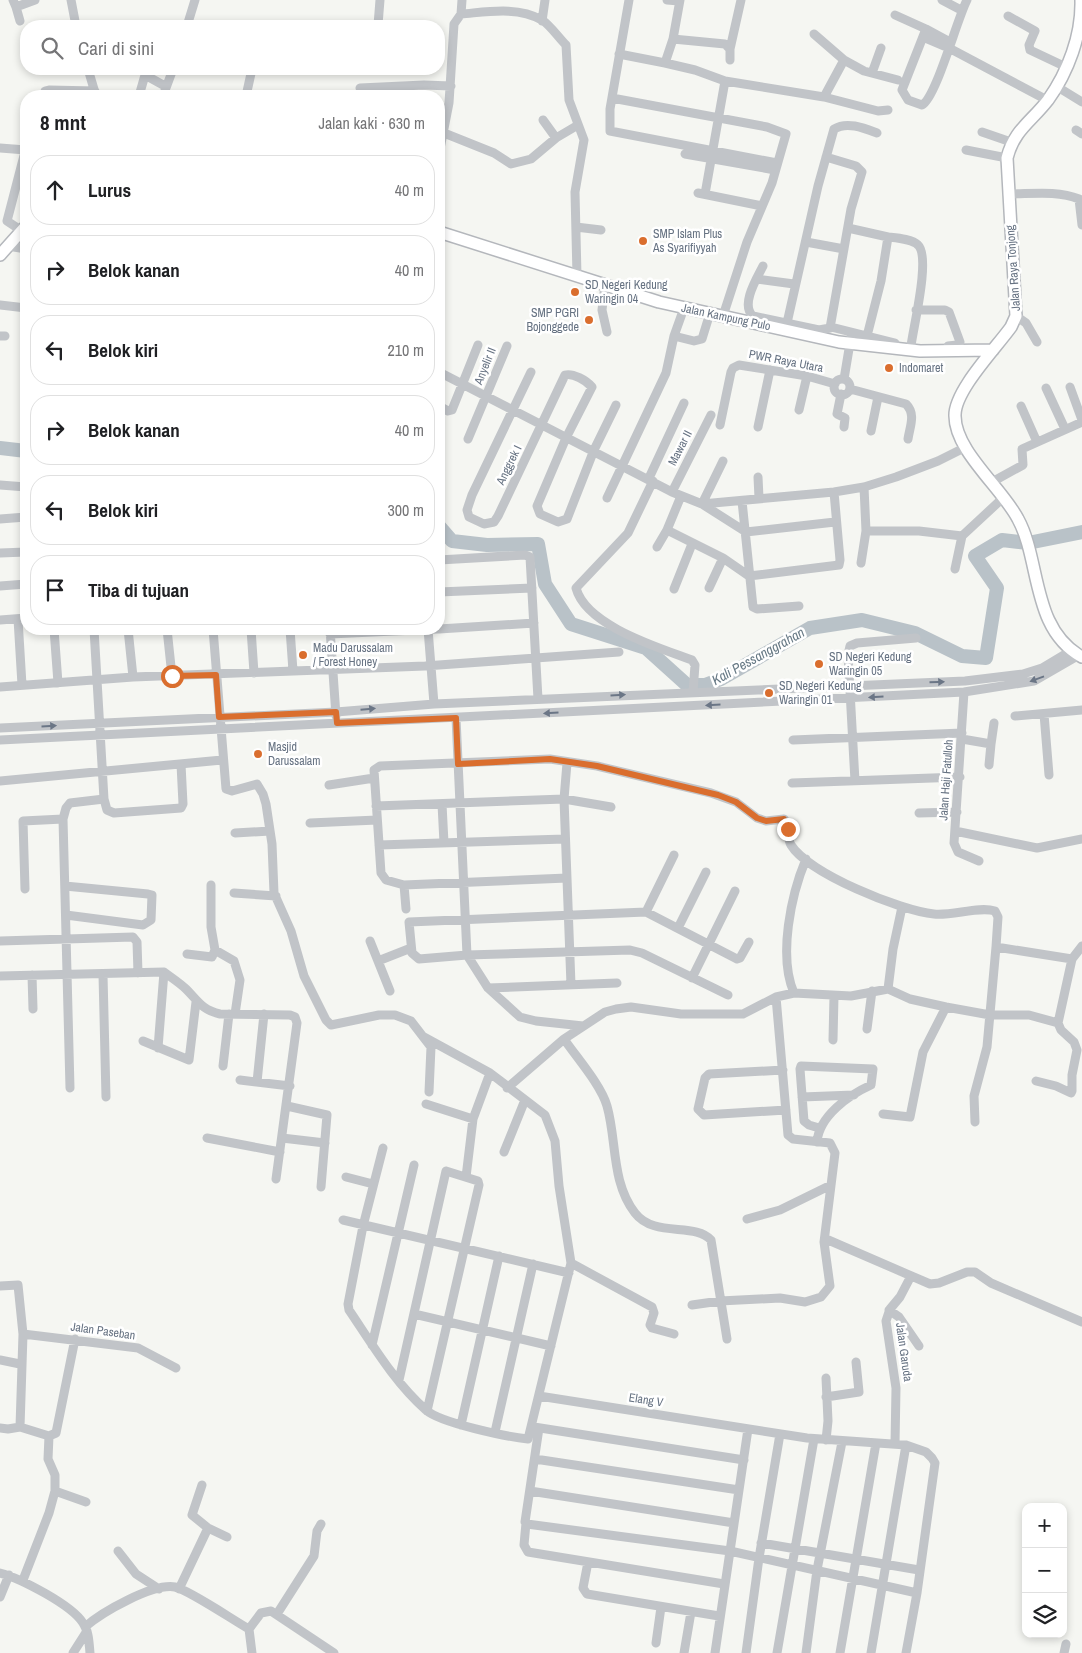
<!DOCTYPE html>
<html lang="id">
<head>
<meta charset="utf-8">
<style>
	body { margin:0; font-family:"Archivo Narrow",sans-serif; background:#f2f2f2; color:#202124 }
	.controls { position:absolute; right:15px; bottom:15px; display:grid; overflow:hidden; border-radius:10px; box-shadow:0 2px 8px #0003 }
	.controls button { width:45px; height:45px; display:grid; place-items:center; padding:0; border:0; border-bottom:1px solid #e0e0e0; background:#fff; color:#202124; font:25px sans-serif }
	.stop { position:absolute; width:15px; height:15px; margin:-11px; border:4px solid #da6e2e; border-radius:50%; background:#fff }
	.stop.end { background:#da6e2e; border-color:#fff; box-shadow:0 1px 5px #0008 }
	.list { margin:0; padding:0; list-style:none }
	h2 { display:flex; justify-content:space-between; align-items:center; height:65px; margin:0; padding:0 20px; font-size:21px }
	h2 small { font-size:16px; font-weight:400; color:#757577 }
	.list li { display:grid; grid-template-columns:32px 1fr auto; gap:15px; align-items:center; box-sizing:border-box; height:70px; margin:0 10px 10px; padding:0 10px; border:1px solid #e0e0e0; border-radius:20px }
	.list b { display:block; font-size:19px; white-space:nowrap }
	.list em { font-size:16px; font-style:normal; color:#757577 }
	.icon { flex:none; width:28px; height:28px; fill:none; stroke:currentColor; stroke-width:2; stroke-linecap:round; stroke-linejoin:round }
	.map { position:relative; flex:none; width:1082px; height:1653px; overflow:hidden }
	.search { position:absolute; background:#fff; box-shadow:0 2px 8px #0003; left:20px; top:20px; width:425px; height:55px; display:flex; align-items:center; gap:12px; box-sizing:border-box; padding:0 18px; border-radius:20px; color:#757577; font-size:19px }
	.panel { position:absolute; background:#fff; box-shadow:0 2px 8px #0003; left:20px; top:90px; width:425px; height:545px; border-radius:20px }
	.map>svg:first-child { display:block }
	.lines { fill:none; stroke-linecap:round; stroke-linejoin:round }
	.river { stroke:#b9c2c8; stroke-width:14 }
	.secondary-casing { stroke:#b4b7bc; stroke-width:14 }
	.street { stroke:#c1c4c8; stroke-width:9 }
	.secondary { stroke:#fff; stroke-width:11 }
	.oneway { fill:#6b7686 }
	.route { stroke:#da6e2e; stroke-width:6 }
	.poi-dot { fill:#da6e2e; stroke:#fff; stroke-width:2 }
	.labels { text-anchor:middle; stroke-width:5; stroke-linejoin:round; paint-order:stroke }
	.poi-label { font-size:12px; fill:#667282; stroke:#fff; text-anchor:start }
	.street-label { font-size:12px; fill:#667282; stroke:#fff }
	.water-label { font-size:14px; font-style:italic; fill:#677985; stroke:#fff }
</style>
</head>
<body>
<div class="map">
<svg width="1082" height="1653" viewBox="0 0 1082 1653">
	<rect width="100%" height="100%" fill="#f5f6f2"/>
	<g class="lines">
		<path class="river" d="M0,448l26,3
			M439,526l13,15 35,4 51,-1 7,40 26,40 75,24 41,37h18l16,-6 89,-51 52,-8 53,13 47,23 24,2 11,-70 -22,-32 27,-16 26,3 54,-11"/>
		<g class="secondary-casing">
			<path id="secondary" d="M1081,0c1,35 -13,72 -33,100 -17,22 -34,30 -41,58l9,158 -5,11c-15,21 -57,64 -56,89 0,35 47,72 63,103 23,42 13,110 64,138
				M439,232l220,70 180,40 81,9 73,-1
				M0,255l26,-29"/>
		</g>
		<path class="street" d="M13,0l3,7 19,-7
			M71,0l5,26
			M629,0l-19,109v22l167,32
			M667,0l12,1
			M942,0l19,10
			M16,7l4,14
			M461,14c26,-2 56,-8 81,6 8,5 17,18 24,25l3,55 15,40 -9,52 2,84
			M895,15l31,14 -24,61 6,10 14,5c14,-7 35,-86 45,-105
			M1008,16l27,15 -6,14 1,5 36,17
			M542,21l3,-21
			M378,25l2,-25
			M187,26l8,-26
			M926,29l24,13
			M923,37l26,11 98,52
			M673,39l52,5 5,5v11
			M730,49l11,-49
			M619,54l46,9 8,-24 7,-39
			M844,60l20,11 34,9
			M665,63l30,7 30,11 99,16 20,-37 -30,-26
			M88,69l8,27
			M872,73l9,-25
			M1056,86l26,16
			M360,88l64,-3 27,1
			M44,96l1,-5 4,-1 46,1
			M139,96l6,-21 20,11
			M163,96l10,-27
			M246,96l6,-27
			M824,97l54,14 10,-1
			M612,98l155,29 19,7 -14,49 -25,59 -24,74
			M543,120l13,18
			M1076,130l6,4
			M982,132l29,10
			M444,133l50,20 17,11 20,-5 25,-21 22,-13
			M0,148l26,2
			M966,150l41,8
			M439,154l10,-51 5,-79 7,-10 1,-14
			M685,154l90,16
			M698,193l64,13
			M705,194l20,-113
			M1008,194c23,0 49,-4 71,5l3,26
			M576,227l25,3
			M848,228l40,9 -7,44 -14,55
			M22,231l-15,-10 19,-73
			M888,237c9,1 24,2 30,8 13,12 -5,83 -7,101
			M806,242l38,7
			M8,246l18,3
			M763,266c-6,12 -23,39 -10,50l66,14 11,-2 21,-119 11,-37 -6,-6 -30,-9
			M757,279l37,5
			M605,284l-3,26 5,22
			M0,305l26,3
			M916,310h29l4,2 11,30 -3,3 -9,1
			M1016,316l10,7 11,19
			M787,323l31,-137 16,-57c13,-8 30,-1 43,4
			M831,327l64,16
			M0,336h5
			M674,336l20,5 8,-2 8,-26
			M439,372l233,120 30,12 132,-12 30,-5 32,-10 42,-16 28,-14
			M531,372l-59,123 -5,15 2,7 15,7 10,-2 4,-6 67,-141c8,-2 21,5 27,12l-26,51 -29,68 3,8 18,8 9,-3 27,-69 22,-45
			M844,379l7,-42
			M834 387a8 8 0 1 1 16 0a8 8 0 1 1-16 0Z
			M1070,387l12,33
			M1046,388l19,41
			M850,389l56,15c10,10 4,22 2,35
			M841,394l-4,20 8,4 -1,9
			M439,406l9,5 4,-1 26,-65
			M1021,406l16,36
			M799,410l8,-34
			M720,425l11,-53 2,-4 6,-3 68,11 28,8
			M758,427l12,-57
			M871,431l7,-34
			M468,439l39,-93
			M723,461l-21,43 44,28 89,-10
			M758,477l1,21
			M649,478l35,-75
			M653,481l-25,52 -52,55c10,38 84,60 116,72l3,5 -2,27
			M992,482l31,-17 -1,-16 60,-27
			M0,485l26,2
			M672,492l39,-77
			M681,496l-14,34 56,28 26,18 90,-11 1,-5 -6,-68
			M607,498l59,-125 8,-37 10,-28
			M742,501l11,106 4,2 42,-3
			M0,519l26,-2
			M866,531h53l43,5
			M657,547l10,-17
			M0,553l26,-1
			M439,560l86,-5 5,2 8,142
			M861,563l5,-32 -2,-44
			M955,569l7,-33 42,-39
			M0,586l26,-2
			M709,588l14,-30
			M674,589l18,-45
			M439,592l93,-4
			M18,619l4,66
			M0,620l26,-2
			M54,629l4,54
			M94,629l10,170 3,11 7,3 67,-5 2,-4 -2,-40
			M128,629l5,48
			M167,629l5,47
			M213,629l13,160 6,2 25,-7 6,10 3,10 6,40 2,49 17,38 13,45 22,44 5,5 48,-10h16l16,6 20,26 -2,45
			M251,629l3,44
			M290,629l3,42
			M330,629l6,87
			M428,629l6,75
			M439,629l95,-6
			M330,634l107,-5
			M0,687l133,-10 292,-11 194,-14
			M964,692l-10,151 4,9 21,9
			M1044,714l5,61
			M1015,716l67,-6
			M456,718l11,237 21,33 32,29 16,4 47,5
			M0,728l336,-16 98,-8 531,-23 58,-7 19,-6 30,-18
			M962,739l29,5 -2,21
			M0,740l964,-48 70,-11 45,-26
			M793,740l169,-7
			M991,744l3,-21
			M567,763l-3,36 7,186
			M0,781l222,-21
			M855,781l-7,-126 2,-9 7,-3 59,-5
			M792,783l168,-6
			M329,785l45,-7
			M442,804l2,39
			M376,806l188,-7 47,8
			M919,813l38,-1
			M310,823l67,-3
			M955,831l82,17 45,-9
			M235,833l35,-2
			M379,845l186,-6
			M567,878l-163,7 -18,-5 -5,-7 -7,-103 6,-4 170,-7 47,7 114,27 25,9 21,16 9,3 18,-2c6,7 2,18 7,26 17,28 110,66 143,69 18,2 45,-8 61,-3l3,6 -2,30
			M211,885v42l4,23
			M404,885l2,24
			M65,886l83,8 4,1 -1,25 -8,5 -77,-10
			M25,889l-2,-68 40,-2
			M234,893l42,3
			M646,912l28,-57
			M678,928l28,-56
			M0,941l133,-4 4,5 1,31
			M370,941l20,50
			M187,954l25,3 3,-7 19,11 6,19 -5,34
			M378,961l33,-13
			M32,975l1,34
			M103,975l3,122
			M0,976l164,-4c8,6 16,11 22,17 12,12 16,21 34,25l70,1 5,2 2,6 -21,156
			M692,978l43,-87
			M488,988l129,-5
			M888,989l5,-40 9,-42
			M794,993c-16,-37 -3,-98 12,-134
			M728,995l-86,-42 -12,-3 -163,5 -48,4 -7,-6 -3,-31 237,-10 91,47 3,-1 9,-16
			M867,1029l5,-38
			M564,1039c13,19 37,46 43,67 10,35 4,76 28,107 19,25 60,9 76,27l16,99
			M833,1040l1,-44
			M143,1041l46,19 7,-58
			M158,1048l6,-76
			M223,1066l6,-52
			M783,1070l-74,4 -4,4 -7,31 6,6 82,-5
			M240,1080l50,6
			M1036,1081l20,5 15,7 1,-2v-16l5,-25 -3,-8 -13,-12 -3,-7 14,-64 10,-13
			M257,1082l7,-68
			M70,1088l-7,-269 3,-11 4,-5 34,-4
			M507,1088l57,-49 41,-27 11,-3 15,-2 50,7h62l33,-17 18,-4 57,3 37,-7 22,10 36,8 44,8h39l29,8
			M802,1097l52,-2
			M426,1104l47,15
			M287,1106l40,9 -6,72
			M883,1114l27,3 13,-65 23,-45
			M975,1122l-1,-26 13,-49 9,-100 76,12
			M207,1138l73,14
			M282,1138l43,5
			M817,1142c2,-26 32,-47 54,-57l2,-16 -72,-3 -1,3 4,52 5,4 10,3
			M383,1148l-20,78 -15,78 1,6c23,34 46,73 77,100 14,13 82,27 102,29l43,-176 -12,-77 -4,-45 -10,-26 -55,-42 -66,-36
			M504,1152l21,-52
			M346,1177l27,7
			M466,1177l7,-58 17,-46
			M747,1219l33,-9 51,-25
			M343,1220l226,53
			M826,1239l104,45 9,-1 28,-11h8l16,11 91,39
			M571,1263l81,44 2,6 -4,12 2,3 22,6
			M0,1286l18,-1 5,49 -3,93 29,9 -1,23 7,16v16l31,11
			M692,1305l28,-4 60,-3 25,4 16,-5 9,-11 -6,-44 11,-89 -5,-10 -37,-4 -5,-4 -12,-138
			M889,1310l10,7 20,29
			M414,1314l137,32
			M23,1334l115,14 38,20
			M372,1345l42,-180
			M0,1360l20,4
			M826,1378l2,43 -2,19
			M399,1380l47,-209 32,10 1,4 -52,226
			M539,1396l268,42 99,7 20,7 6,6 3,5 -18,130 -11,60
			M826,1397l33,-5 -3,-30
			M461,1425l38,-169
			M534,1427l210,33
			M0,1428l8,1 12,-2
			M539,1428l-14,94 2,2 203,27 187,42
			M495,1432l38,-168
			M49,1436l7,-3 19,-94
			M895,1444l1,-56 -10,-67 4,-12 10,-12 11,-21
			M535,1459l204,31
			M530,1491l204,32
			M526,1523l-2,22 4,7 196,32
			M208,1528l19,9
			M761,1543l158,27
			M118,1551l18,23 23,15
			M588,1562l-5,26 4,6 132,22
			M0,1573c20,5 72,32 83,50 6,8 6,20 7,30
			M23,1580l26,-67 6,-22
			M179,1589l29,-61 -16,-13 10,-30
			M0,1597l9,-22
			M277,1614l37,-58 3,-25 4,-7
			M85,1627c17,-15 68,-44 90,-40 14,3 58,33 74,42l3,24
			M249,1629l12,-16 10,-2 63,42
			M656,1643l5,-36
			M73,1653l14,-22
			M684,1653l7,-41
			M715,1653l33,-224
			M746,1653l13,-95 21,-124
			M777,1653l37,-214
			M806,1653l11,-83 25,-128
			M840,1653l36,-210
			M871,1653l35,-208
			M1064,1653l2,-9"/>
		<use href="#secondary" class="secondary"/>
	</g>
	<defs><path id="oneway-solid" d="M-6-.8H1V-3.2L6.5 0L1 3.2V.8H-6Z" transform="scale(1.25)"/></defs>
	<g class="oneway">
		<use href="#oneway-solid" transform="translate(1037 679) rotate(160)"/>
		<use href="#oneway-solid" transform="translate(937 682) rotate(-2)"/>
		<use href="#oneway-solid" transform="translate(618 695) rotate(-3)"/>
		<use href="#oneway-solid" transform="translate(876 697) rotate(177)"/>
		<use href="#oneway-solid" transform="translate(713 705) rotate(177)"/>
		<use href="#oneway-solid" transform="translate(368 709) rotate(-5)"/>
		<use href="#oneway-solid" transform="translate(551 713) rotate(177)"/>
		<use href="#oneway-solid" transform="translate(49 726) rotate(-3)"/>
	</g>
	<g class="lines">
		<path class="route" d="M172,676l44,-1 3,42 117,-5 1,11 119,-5 2,46 92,-5 47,7 121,29 18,7 21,16 9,3 18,-2 4,10"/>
	</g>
	<g class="poi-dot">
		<circle cx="643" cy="241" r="5"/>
		<circle cx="575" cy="292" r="5"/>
		<circle cx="589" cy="320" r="5"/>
		<circle cx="889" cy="368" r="5"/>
		<circle cx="303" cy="655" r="5"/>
		<circle cx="819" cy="664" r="5"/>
		<circle cx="769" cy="693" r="5"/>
		<circle cx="258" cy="754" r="5"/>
	</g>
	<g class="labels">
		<g class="poi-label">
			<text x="653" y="238">SMP Islam Plus<tspan x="653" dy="14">As Syarifiyyah</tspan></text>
			<text x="585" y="289">SD Negeri Kedung<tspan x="585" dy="14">Waringin 04</tspan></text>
			<text x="579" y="317" text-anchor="end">SMP PGRI<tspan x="579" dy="14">Bojonggede</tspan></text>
			<text x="899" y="372">Indomaret</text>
			<text x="313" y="652">Madu Darussalam<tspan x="313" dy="14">/ Forest Honey</tspan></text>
			<text x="829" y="661">SD Negeri Kedung<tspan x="829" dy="14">Waringin 05</tspan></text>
			<text x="779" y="690">SD Negeri Kedung<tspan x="779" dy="14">Waringin 01</tspan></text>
			<text x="268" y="751">Masjid<tspan x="268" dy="14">Darussalam</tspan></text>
		</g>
		<g class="street-label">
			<text transform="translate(1013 268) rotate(-94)" y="4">Jalan Raya Tonjong</text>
			<text transform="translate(726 317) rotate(12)" y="4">Jalan Kampung Pulo</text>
			<text transform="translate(786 361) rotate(11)" y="4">PWR Raya Utara</text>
			<text transform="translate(485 366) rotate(-68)" y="4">Anyelir II</text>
			<text transform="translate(680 448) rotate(-63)" y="4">Mawar II</text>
			<text transform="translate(509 465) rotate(-64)" y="4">Anggrek I</text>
			<text transform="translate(946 780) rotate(-86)" y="4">Jalan Haji Fatulloh</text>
			<text transform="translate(103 1331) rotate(8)" y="4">Jalan Paseban</text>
			<text transform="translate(904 1352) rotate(82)" y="4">Jalan Garuda</text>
			<text transform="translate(646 1400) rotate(9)" y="4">Elang V</text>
		</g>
		<g class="water-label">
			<text transform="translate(758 656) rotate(-29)" y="5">Kali Pessanggrahan</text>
		</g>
	</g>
</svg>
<div class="controls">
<button>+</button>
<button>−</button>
<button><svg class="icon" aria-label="layers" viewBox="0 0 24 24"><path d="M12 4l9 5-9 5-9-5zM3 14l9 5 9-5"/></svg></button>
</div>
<div class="stop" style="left:172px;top:676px"></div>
<div class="stop end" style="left:788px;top:829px"></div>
<div class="search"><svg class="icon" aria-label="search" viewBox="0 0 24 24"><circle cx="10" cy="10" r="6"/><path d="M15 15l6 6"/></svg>Cari di sini</div>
<section class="panel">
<h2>8 mnt<small>Jalan kaki · 630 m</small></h2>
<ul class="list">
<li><svg class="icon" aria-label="ahead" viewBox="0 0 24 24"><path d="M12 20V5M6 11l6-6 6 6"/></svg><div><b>Lurus</b></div><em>40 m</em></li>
<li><svg class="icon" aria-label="right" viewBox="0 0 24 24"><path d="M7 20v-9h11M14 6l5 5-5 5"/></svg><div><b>Belok kanan</b></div><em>40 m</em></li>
<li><svg class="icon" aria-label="left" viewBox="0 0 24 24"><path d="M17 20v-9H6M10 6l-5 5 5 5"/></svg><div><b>Belok kiri</b></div><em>210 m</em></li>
<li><svg class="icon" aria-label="right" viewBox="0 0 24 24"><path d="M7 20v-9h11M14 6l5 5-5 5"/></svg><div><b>Belok kanan</b></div><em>40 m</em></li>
<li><svg class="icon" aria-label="left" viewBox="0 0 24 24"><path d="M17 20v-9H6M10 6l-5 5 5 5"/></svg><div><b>Belok kiri</b></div><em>300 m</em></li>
<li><svg class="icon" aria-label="arrive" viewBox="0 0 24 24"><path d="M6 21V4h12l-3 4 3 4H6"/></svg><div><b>Tiba di tujuan</b></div></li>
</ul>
</section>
</div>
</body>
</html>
